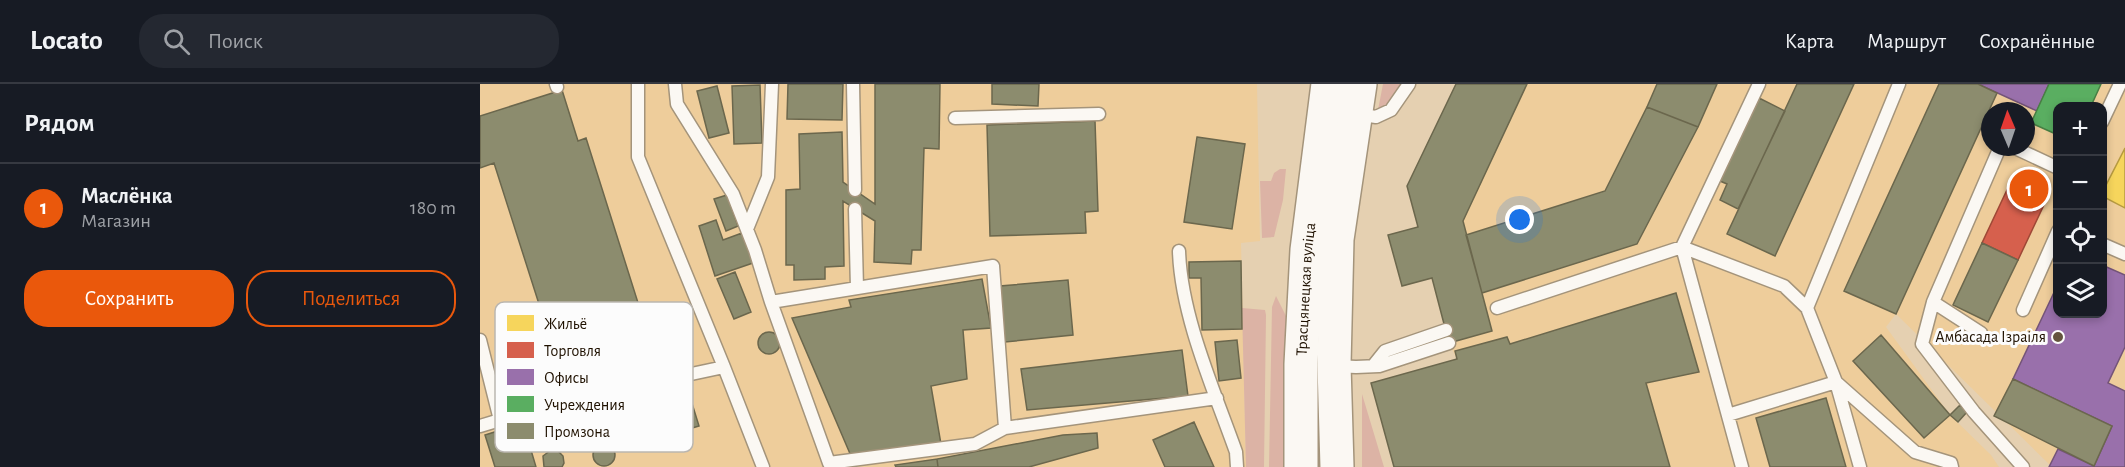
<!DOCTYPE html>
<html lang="ru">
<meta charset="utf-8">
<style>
:root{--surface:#171b24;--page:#242831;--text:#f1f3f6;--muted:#9ea1a6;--line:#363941;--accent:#ea580c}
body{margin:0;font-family:"Alegreya Sans",sans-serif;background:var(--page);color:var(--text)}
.controls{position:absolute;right:18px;top:18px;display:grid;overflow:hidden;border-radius:12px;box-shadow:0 3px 9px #0003}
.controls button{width:54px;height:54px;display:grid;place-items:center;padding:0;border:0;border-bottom:2px solid var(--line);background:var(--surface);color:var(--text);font:30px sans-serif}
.compass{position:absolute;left:1501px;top:18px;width:54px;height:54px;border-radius:50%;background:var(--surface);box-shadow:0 3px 9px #0003;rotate:358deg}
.you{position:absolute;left:1040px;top:136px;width:21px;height:21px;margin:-15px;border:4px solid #fff;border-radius:50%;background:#1a73e8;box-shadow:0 0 0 9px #1a73e833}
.badge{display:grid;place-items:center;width:39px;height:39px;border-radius:50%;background:var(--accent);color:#fff;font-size:20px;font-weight:700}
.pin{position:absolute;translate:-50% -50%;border:3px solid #fff;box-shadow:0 2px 6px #0006}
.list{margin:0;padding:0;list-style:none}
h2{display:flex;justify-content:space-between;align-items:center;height:78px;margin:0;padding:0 24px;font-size:26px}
h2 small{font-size:20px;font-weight:400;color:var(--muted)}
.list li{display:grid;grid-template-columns:39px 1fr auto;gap:18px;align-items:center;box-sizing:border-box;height:90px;padding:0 24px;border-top:2px solid var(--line)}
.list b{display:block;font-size:22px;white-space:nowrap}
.list p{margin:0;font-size:20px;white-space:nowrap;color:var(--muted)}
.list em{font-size:20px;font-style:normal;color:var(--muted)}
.actions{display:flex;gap:12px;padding:18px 24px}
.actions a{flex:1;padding:14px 0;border:2px solid var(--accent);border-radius:24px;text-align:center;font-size:21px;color:var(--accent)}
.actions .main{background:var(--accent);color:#fff}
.icon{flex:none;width:33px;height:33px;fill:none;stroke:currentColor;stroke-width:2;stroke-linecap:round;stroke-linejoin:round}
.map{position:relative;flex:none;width:1645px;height:383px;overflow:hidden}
header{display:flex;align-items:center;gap:36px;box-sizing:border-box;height:84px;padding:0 30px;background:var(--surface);border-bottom:2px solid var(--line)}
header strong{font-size:28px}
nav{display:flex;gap:33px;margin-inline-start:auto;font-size:21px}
.search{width:420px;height:54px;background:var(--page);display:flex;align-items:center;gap:15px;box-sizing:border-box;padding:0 21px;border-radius:24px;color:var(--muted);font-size:22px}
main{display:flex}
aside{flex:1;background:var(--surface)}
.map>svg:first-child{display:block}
.built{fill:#eecd9b;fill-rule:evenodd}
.green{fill:#dcb3a5}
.homes{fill:#f6d55c;stroke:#b69a40;stroke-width:1.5}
.shops{fill:#d6604d;stroke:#9f4836;stroke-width:1.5}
.offices{fill:#9970ab;stroke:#745478;stroke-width:1.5}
.public{fill:#5aae61;stroke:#487f44;stroke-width:1.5}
.industry{fill:#8c8c6e;stroke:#6b674d;stroke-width:1.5}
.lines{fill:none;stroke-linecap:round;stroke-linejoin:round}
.lane-casing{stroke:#a4947b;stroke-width:15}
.secondary-casing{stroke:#a4947b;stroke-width:36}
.lane{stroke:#fbf8f3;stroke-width:12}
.secondary{stroke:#fbf8f3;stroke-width:33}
.poi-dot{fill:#64543e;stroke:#fcfcfc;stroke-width:2}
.labels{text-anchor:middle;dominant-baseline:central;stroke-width:6;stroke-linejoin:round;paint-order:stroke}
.street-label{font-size:16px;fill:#1f1100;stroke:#fcfcfc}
.poi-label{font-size:16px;fill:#1f1100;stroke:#fcfcfc;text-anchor:end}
.key{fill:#fcfcfc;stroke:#bab6b0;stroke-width:1.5}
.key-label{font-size:16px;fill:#1f1100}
</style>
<header>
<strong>Locato</strong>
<div class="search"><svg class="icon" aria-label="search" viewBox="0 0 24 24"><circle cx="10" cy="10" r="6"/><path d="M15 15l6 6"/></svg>Поиск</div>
<nav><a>Карта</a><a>Маршрут</a><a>Сохранённые</a></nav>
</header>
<main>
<aside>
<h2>Рядом<small></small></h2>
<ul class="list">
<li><span class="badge">1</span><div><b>Маслёнка</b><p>Магазин</p></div><em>180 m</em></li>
</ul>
<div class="actions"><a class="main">Сохранить</a><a>Поделиться</a></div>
</aside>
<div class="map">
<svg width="1645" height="383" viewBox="0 0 1645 383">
<rect width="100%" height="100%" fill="#e5d0b1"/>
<path class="built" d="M0 0H777L780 157 761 159 766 383H0Z
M976 0H1645V383H1572L1416 230 1406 243 1470 331 1511 371 1519 383H914L891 299 977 275 969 259 952 194 922 202 908 151 938 143 927 102ZM1578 22H1622V230H1578ZM1510 27H1546V63H1510Z"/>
<path class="green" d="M903 0H923L912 21 898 26Z
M800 85H806L803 116 794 153 782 154 780 97H791L794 89Z
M796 212 807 234V383H789L792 223Z
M762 224 785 226 786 231 784 383H766Z
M882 310 904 383H882Z"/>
<path class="homes" d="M1645 64V124L1622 112V109Z"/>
<path class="shops" d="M1534 91 1570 108 1538 176 1502 159Z"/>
<path class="offices" d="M1498 0H1569L1557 27Z
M1622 181 1645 191V263L1628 299 1645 307V383H1569L1578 365 1614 382 1632 342 1533 295 1578 200V230H1622Z"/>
<path class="public" d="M1569 0H1621L1611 22H1578V51L1551 39Z"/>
<path class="industry" d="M308 0H363L362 36 307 35Z
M395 0H460L459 65 444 64 441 166H432L431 180 394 178 395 137 363 117 364 182 345 183V195L314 196V181H306V106L320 105 319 50 362 48 363 98 395 120Z
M512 0H559L558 22 512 20Z
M976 0H1047L983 137 1012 247 969 259 952 194 922 202 908 151 938 143 927 102Z
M1177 0H1237L1218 43 1167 23Z
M1317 0H1374L1295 172 1247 150Z
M1459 0H1498L1517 9 1416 230 1364 207Z
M280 1 282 59 254 60 252 2Z
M237 2 249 49 229 54 217 7Z
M82 6 98 57 106 54 165 241 156 244 161 259 96 279 91 262 74 267 14 79 0 84V32Z
M1279 14 1305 27 1258 125 1240 116 1247 100 1240 97Z
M1167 23 1218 43 1157 160 1002 209 986 151 1125 107Z
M615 37 618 127 605 128 606 149 510 152 507 41Z
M717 53 765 60 752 145 704 138Z
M247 111 258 142 246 147 234 115Z
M236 136 243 156 262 149 273 179 235 192 219 142Z
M1502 159 1538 176 1508 238 1473 221Z
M761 177 762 245 722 246 721 194H709V178Z
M255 188 271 228 254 235 237 195Z
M502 195 511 244 483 246 487 295 451 302 461 360 371 372 312 234 371 223 369 216Z
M588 196 593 251 525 258 520 202Z
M1196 209 1219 288 1166 299 1190 383H914L891 299 977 275 975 267 1027 253 1030 260Z
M278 259a11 11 0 1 1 22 0a11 11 0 1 1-22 0Z
M1401 251 1470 331 1444 354 1373 277Z
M757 256 761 294 739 297 735 258Z
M702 266 708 312 547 326 541 285Z
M1533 295 1632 342 1614 382 1514 332Z
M210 313 219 342 192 350 183 321Z
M1346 314 1366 383H1290L1276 334Z
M1480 321 1487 328 1478 338 1470 331Z
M714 338 734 383H685L673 356Z
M43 339 56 383H15L5 351Z
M617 349 618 364 549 383H458L457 375 583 351Z
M113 371a11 11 0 1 1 22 0a11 11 0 1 1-22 0Z
M71 366 78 367 83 372 84 379 82 383H64L63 372Z
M457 375 458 383H416L415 381Z"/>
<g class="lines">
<g class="lane-casing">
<path id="lane" d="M76 0 77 3
M158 0V73L244 283 283 383
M195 0 197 20 253 110 275 166 291 218 513 182 525 344 737 314
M373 0 375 106
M876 30 896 33 911 26 929 0
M475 34 619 30
M1622 38 1640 0
M1533 63 1578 84
M375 125 377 204
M267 145 288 93 292 0
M1622 160 1645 170
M699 167C701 232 734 306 756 368L757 383
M291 218 349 379 495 360 525 344
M1453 218 1442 260 1494 328 1543 383
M1017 224 1202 163 1304 202 1327 224
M1543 226 1578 147
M1501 249 1453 218 1520 63
M0 256 20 336 99 314 244 283
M855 282 876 283 899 282 969 259
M893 282 905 267 966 246
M1356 298 1435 368 1471 379 1472 383
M1356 298 1380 383
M1248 331 1356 298 1327 224 1419 0
M0 342 20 336
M1262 383 1202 163 1279 0"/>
</g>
<g class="secondary-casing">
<g id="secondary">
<path id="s1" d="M821 383V280L827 166 848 0"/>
<path d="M857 383 854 281 857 155 880 0"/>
</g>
</g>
<use href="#lane" class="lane"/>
<use href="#secondary" class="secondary"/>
</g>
<circle class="poi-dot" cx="1578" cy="253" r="6"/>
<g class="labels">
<g class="street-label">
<text stroke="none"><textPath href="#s1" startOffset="178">Трасцянецкая вуліца</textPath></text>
</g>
<g class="poi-label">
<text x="1566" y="253">Амбасада Ізраіля</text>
</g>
</g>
<rect x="15" y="218" width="198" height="150" rx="9" class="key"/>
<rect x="27" y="231" width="27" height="16" fill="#f6d55c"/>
<rect x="27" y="258" width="27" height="16" fill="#d6604d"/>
<rect x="27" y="285" width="27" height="16" fill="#9970ab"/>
<rect x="27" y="312" width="27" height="16" fill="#5aae61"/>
<rect x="27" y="339" width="27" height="16" fill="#8c8c6e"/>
<g class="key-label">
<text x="64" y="245">Жильё</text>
<text x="64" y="272">Торговля</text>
<text x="64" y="299">Офисы</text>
<text x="64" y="326">Учреждения</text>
<text x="64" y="353">Промзона</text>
</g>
</svg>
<div class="controls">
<button>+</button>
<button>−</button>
<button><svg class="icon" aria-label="locate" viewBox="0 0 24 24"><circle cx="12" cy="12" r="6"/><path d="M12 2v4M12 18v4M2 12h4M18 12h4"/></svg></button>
<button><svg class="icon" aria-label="layers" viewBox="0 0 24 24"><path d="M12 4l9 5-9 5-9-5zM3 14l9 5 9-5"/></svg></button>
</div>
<svg class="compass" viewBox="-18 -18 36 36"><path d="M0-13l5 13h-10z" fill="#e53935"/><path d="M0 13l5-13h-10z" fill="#9ea1a6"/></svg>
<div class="you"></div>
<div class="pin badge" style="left:1549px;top:105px">1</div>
</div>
</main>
